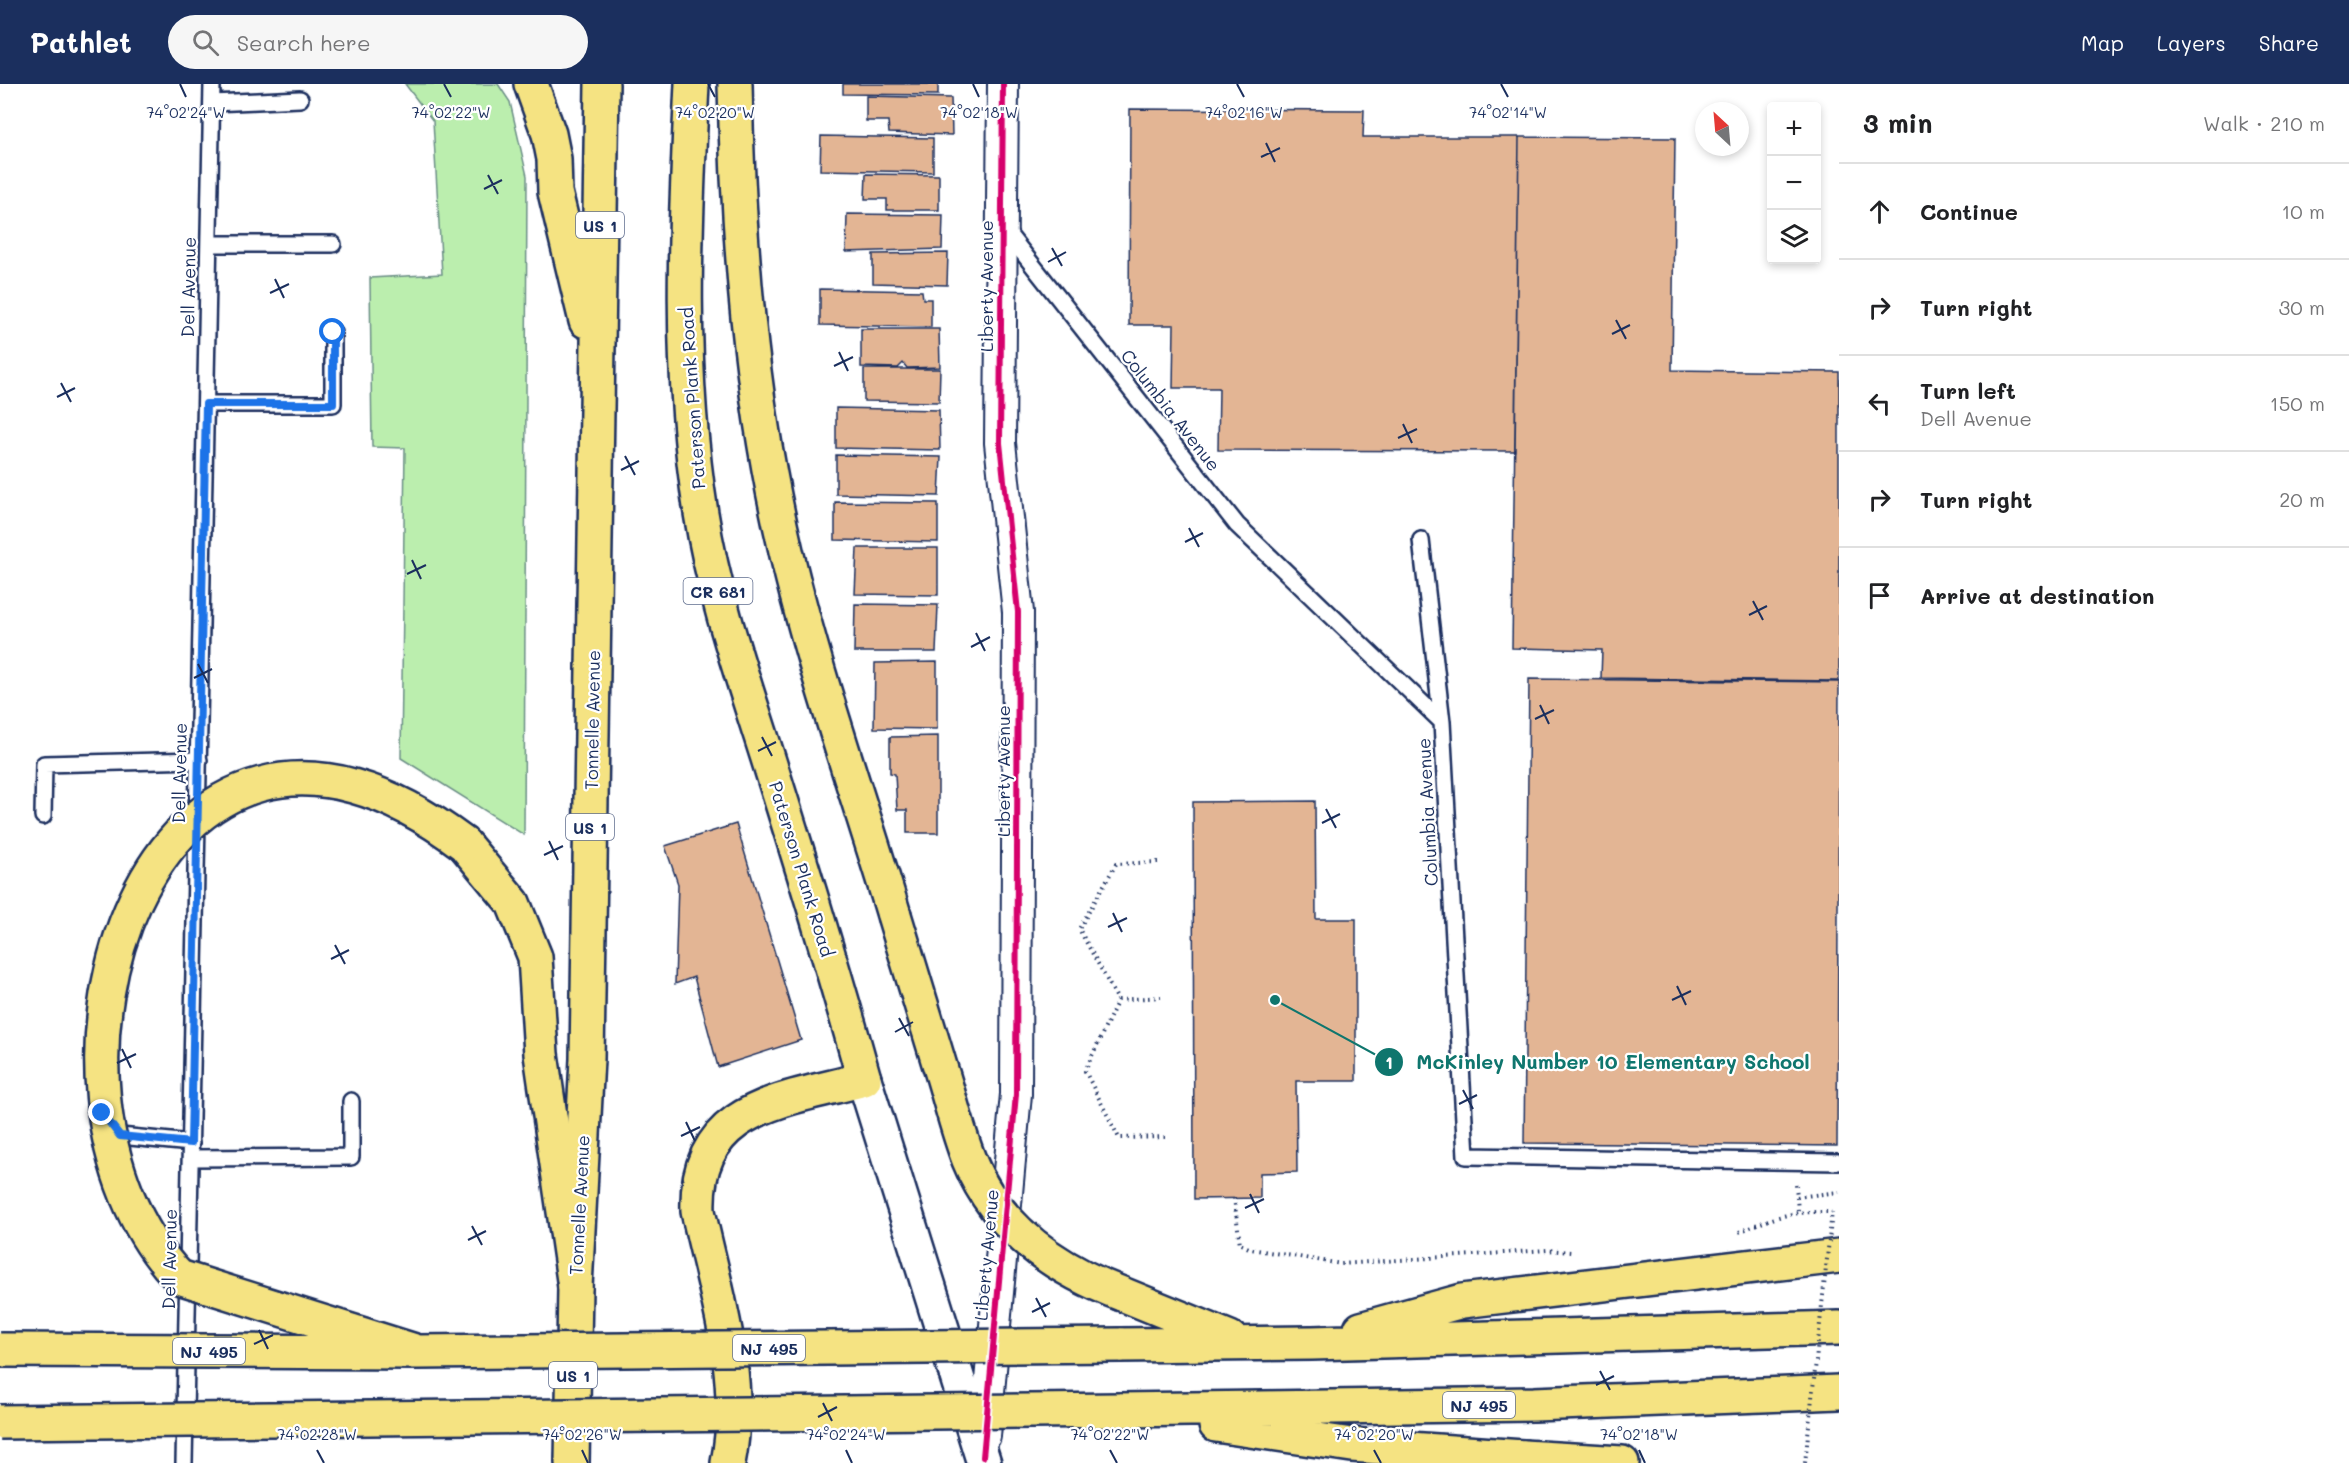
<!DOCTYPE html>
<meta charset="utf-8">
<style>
:root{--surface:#fff;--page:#f6f6f6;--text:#202124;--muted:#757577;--line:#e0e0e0;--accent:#1b2f5e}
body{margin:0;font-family:Mali,sans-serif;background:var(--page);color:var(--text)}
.controls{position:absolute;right:18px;top:18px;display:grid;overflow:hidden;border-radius:6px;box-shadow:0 3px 9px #0003}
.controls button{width:54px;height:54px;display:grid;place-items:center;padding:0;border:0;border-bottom:2px solid var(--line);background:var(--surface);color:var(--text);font:30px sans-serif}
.compass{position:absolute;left:1695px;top:18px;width:54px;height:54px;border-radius:50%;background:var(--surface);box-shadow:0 3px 9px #0003;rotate:334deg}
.stop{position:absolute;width:18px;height:18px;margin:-14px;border:4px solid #1a73e8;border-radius:50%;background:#fff}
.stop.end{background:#1a73e8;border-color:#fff;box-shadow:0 2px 6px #0008}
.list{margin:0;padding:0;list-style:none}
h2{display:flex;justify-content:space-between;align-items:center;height:78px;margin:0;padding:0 24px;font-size:26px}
h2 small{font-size:20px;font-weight:400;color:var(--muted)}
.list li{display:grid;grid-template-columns:39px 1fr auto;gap:18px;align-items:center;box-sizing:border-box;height:96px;padding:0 24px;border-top:2px solid var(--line)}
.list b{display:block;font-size:22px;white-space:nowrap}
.list p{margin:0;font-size:20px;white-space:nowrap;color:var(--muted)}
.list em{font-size:20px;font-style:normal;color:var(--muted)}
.icon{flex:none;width:33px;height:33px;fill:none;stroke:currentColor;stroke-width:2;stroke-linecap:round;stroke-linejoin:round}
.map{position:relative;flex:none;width:1839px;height:1379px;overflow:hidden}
header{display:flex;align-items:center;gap:36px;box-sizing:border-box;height:84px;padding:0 30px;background:var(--accent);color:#fff}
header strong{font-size:28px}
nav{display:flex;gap:33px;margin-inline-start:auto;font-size:21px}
.search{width:420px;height:54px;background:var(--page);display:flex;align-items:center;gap:15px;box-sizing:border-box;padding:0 21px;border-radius:33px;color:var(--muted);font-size:22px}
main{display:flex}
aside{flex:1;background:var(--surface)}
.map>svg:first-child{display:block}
.green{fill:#bbeeae;stroke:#6b8e86;stroke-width:1.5}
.building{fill:#e3b594;stroke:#1b2f5e;stroke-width:1.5}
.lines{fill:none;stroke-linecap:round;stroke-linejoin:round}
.lane-casing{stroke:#1b2f5e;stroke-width:20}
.street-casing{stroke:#1b2f5e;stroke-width:34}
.secondary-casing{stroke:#1b2f5e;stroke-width:38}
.primary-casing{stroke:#1b2f5e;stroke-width:38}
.highway-casing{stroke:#1b2f5e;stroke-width:38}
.path{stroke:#1b2f5e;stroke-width:4;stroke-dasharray:1.5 4.5;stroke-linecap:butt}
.lane{stroke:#fff;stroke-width:15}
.street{stroke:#fff;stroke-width:30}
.secondary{stroke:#fff;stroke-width:33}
.primary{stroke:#f5e382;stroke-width:33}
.highway{stroke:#f5e382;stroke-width:33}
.highway-bridge-casing{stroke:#1b2f5e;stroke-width:38;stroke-linecap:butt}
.path-bridge{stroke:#1b2f5e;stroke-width:4;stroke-dasharray:1.5 4.5;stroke-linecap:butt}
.highway-bridge{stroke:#f5e382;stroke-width:33}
.cycleway-casing{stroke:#fff;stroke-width:10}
.cycleway{stroke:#d6006c;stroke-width:6}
.route{stroke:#1a73e8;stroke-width:8}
.ticks{fill:none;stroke:#1b2f5e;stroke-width:2}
.labels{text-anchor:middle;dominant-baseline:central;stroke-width:4.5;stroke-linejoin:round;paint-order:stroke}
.shield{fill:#fff;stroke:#5f6d8e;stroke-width:1.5}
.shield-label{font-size:16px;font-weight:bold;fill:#1b2f5e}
.street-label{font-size:18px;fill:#1b2f5e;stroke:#fff}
.ticks-label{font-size:15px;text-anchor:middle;fill:#1b2f5e;stroke:#fff;stroke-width:4.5;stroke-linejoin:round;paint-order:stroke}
.leader{fill:none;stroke:#0f766e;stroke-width:2}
.callout-dot{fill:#0f766e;stroke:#fff;stroke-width:2}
.mark-label{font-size:18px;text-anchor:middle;font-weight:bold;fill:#fff}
.callout-label{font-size:20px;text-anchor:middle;font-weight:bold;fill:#0f766e;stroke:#fff;stroke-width:4.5;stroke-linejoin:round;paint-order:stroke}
</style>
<header>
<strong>Pathlet</strong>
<div class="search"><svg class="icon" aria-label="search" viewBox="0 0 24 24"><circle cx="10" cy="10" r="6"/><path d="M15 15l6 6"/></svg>Search here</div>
<nav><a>Map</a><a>Layers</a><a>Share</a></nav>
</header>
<main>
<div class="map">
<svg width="1839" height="1379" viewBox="0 0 1839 1379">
<rect width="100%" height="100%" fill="#fff"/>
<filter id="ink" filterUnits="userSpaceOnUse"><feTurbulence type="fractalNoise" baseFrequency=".0167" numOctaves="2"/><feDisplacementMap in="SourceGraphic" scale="12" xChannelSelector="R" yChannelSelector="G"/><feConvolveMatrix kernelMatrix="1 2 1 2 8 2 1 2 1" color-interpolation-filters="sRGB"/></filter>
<g filter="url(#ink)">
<path class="green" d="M405 0H498L510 18 527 92 524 751 401 674 405 364 372 363 370 194 442 190 433 37Z"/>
<path class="building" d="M843 0H938V11L843 10Z
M866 12 951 14 952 51 889 49 888 37H866Z
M1130 25 1364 26 1363 53H1519L1515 367 1218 366 1219 304H1173L1174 241H1129Z
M821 52 933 54V88L820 86Z
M1519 53 1675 54 1672 286 1839 288V597L1601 594 1602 566 1512 564Z
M866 90 939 91V126H887V115H865Z
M847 130 943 131 942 165 846 168Z
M948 169 947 201 873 199V170Z
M820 205 922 207 923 215H931V243L820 241Z
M861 245H939L940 283 907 284 903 279 898 284 861 283Z
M864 285H940L939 318 864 317Z
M836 324 939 326 940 366 836 364Z
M836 371 941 373 939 412 836 410Z
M835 418 938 419V458L835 456Z
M857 464H938V511L855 510Z
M855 520 938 521 936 568H854Z
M937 578V645L874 644 875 579Z
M1529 595 1839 598 1837 1062 1524 1059Z
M938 652V749H907V726H897L895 690 890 689V653Z
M1315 717 1316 835H1356V997H1296L1297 1088 1260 1089V1114L1194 1115 1193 718Z
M736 740 801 956 718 983 694 893 675 900 678 800 665 762Z"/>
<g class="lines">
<g class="lane-casing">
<path id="lane" d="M212 19 300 15
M1005 146 1237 441 1442 638 1466 1072 1839 1078
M209 160H333
M206 320H333V248
M1421 456 1442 638
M43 732 44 680 199 676
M113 1043 120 1052 191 1059
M191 1074 351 1073V1017
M184 1379 212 0"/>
</g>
<g class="street-casing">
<path id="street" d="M985 1352 1016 1010 1018 528 1000 359 1003 0"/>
</g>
<g class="secondary-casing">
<path id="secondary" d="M864 995 984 1379"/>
</g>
<g class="primary-casing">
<path id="primary" d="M531 0 549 50 554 75 555 108 586 237
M692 0C685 144 678 286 701 429 714 512 742 592 767 671 801 779 834 886 864 995 784 1017 694 1021 698 1127 716 1210 745 1294 728 1379
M572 1379 575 1203 587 975 602 0
M1513 1379 1523 1373 1622 1379"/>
</g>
<g class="highway-casing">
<path id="highway" d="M735 0C738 157 750 314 786 467 815 590 858 711 894 831
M464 760 513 819 535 873 541 970 575 1203
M1122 1210 1230 1254
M1361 1245 1462 1217 1839 1172
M1120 1261 1312 1259 1839 1244
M1120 1326 1534 1320 1839 1308
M1216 1341 1352 1361 1523 1373"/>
</g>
<path class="path" d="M1158 778 1116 780 1079 845 1118 916 1161 913
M1118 916 1085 987 1119 1054 1165 1053
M1796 1101 1798 1127
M1797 1113 1839 1108
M1234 1114 1240 1160 1251 1165 1341 1180 1547 1166 1571 1168
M1739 1148C1776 1132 1792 1127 1832 1128"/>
<use href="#lane" class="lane"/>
<use href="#street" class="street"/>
<use href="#secondary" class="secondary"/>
<use href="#primary" class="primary"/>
<use href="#highway" class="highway"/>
<g class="highway-bridge-casing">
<path id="highway-bridge" d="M894 831C910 884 926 936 942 989 951 1018 958 1048 969 1076 997 1145 1055 1185 1122 1210
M0 1266 418 1268 1120 1261
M418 1268 179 1193C0 1007 147 520 464 760
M0 1338 1120 1326"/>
</g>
<path class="path-bridge" d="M1805 1379 1832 1128"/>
<use href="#highway-bridge" class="highway-bridge"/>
<g class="cycleway-casing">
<path id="cycleway" d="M983 1373 1016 1010 1018 528 1000 359 1003 0"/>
</g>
<use href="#cycleway" class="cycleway"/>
</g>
</g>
<g class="lines" filter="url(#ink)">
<path class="route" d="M102 1029 120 1052 191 1059 206 320H333V248"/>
</g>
<path class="ticks" d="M180 0 186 13M444 0 451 13M708 0 715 13M973 0 979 13M1237 0 1244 13M1501 0 1508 13M1266 59 1275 78M1261 73 1280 64M488 91 498 110M484 105 502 96M1052 164 1062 182M1048 178 1066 168M275 195 284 214M270 209 289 200M1616 236 1626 255M1612 250 1630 241M839 268 848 287M834 282 853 273M61 299 71 318M57 313 75 304M1403 340 1412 359M1398 354 1417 345M625 372 635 391M621 386 639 377M1189 444 1199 463M1185 458 1203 449M412 476 421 495M407 490 426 481M1753 517 1763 536M1749 531 1767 522M976 549 985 567M971 563 990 553M198 580 208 599M194 594 212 585M1540 621 1549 640M1535 635 1554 626M762 653 772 672M758 667 776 658M1326 725 1336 744M1322 739 1340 730M549 757 558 776M544 771 563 762M1113 829 1122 848M1108 843 1127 834M335 861 345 880M331 875 349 866M1677 902 1686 921M1672 916 1691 907M899 934 909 952M895 948 913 938M122 965 131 984M117 979 136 970M1463 1006 1473 1025M1459 1020 1477 1011M686 1038 695 1057M681 1052 700 1043M1250 1110 1259 1129M1245 1124 1264 1115M472 1142 482 1161M468 1156 486 1147M1036 1214 1046 1233M1032 1228 1050 1219M259 1246 268 1265M254 1260 273 1251M1600 1287 1610 1306M1596 1301 1614 1292M823 1319 832 1337M818 1333 837 1323M317 1366 324 1379M582 1366 588 1379M846 1366 852 1379M1110 1366 1117 1379M1374 1366 1381 1379M1639 1366 1645 1379"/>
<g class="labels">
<g class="shield">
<rect x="576" y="128" width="48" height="26" rx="4.5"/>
<rect x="683.5" y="494" width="69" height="26" rx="4.5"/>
<rect x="566" y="730" width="48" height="26" rx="4.5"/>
<rect x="733" y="1251" width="72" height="26" rx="4.5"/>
<rect x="173" y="1254" width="72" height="26" rx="4.5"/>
<rect x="549" y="1278" width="48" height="26" rx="4.5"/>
<rect x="1443" y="1308" width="72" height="26" rx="4.5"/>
</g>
<g class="shield-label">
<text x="600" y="141">US 1</text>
<text x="718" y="507">CR 681</text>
<text x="590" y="743">US 1</text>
<text x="769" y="1264">NJ 495</text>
<text x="209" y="1267">NJ 495</text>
<text x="573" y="1291">US 1</text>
<text x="1479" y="1321">NJ 495</text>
</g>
<g class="street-label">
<text transform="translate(986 202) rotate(-90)">Liberty Avenue</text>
<text transform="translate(188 203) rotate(-89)">Dell Avenue</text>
<text transform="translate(692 314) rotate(-94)">Paterson Plank Road</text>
<text transform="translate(1171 326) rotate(52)">Columbia Avenue</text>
<text transform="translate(592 636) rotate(-89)">Tonnelle Avenue</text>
<text transform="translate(1003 687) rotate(-90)">Liberty Avenue</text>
<text transform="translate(179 689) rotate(-89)">Dell Avenue</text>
<text transform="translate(1427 728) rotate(-93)">Columbia Avenue</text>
<text transform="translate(802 785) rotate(73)">Paterson Plank Road</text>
<text transform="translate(579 1121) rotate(-87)">Tonnelle Avenue</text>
<text transform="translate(986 1171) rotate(-85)">Liberty Avenue</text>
<text transform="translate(169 1175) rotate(-89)">Dell Avenue</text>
</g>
</g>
<g class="ticks-label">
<text x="186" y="34">74°02'24"W</text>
<text x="451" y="34">74°02'22"W</text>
<text x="715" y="34">74°02'20"W</text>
<text x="979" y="34">74°02'18"W</text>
<text x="1244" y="34">74°02'16"W</text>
<text x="1508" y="34">74°02'14"W</text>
<text x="317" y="1356">74°02'28"W</text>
<text x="582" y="1356">74°02'26"W</text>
<text x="846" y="1356">74°02'24"W</text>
<text x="1110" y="1356">74°02'22"W</text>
<text x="1374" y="1356">74°02'20"W</text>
<text x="1639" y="1356">74°02'18"W</text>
</g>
<path class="leader" d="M1275 916L1389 978"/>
<g class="callout-dot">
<circle cx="1275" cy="916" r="6"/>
<circle cx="1389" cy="978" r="15"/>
</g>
<g class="mark-label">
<text x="1389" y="985">1</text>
</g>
<g class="callout-label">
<text x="1613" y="985">McKinley Number 10 Elementary School</text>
</g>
</svg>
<div class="controls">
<button>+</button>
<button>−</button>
<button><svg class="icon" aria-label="layers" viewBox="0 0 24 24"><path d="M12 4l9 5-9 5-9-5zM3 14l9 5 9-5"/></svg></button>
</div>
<svg class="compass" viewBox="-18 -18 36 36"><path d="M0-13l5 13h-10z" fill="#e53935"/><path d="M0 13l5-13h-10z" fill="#757577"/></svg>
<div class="stop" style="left:333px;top:248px"></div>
<div class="stop end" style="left:102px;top:1029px"></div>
</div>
<aside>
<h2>3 min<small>Walk · 210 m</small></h2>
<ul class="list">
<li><svg class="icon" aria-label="ahead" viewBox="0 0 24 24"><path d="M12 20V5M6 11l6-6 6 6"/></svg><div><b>Continue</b></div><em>10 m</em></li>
<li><svg class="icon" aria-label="right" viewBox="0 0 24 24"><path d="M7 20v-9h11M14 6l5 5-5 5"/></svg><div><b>Turn right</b></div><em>30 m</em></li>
<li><svg class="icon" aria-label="left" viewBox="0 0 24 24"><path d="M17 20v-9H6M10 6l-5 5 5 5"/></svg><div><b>Turn left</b><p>Dell Avenue</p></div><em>150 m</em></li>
<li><svg class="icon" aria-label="right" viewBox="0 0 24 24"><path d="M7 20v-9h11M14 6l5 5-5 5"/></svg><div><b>Turn right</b></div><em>20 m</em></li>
<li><svg class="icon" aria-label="arrive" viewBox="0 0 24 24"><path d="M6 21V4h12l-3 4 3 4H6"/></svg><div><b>Arrive at destination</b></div></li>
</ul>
</aside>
</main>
